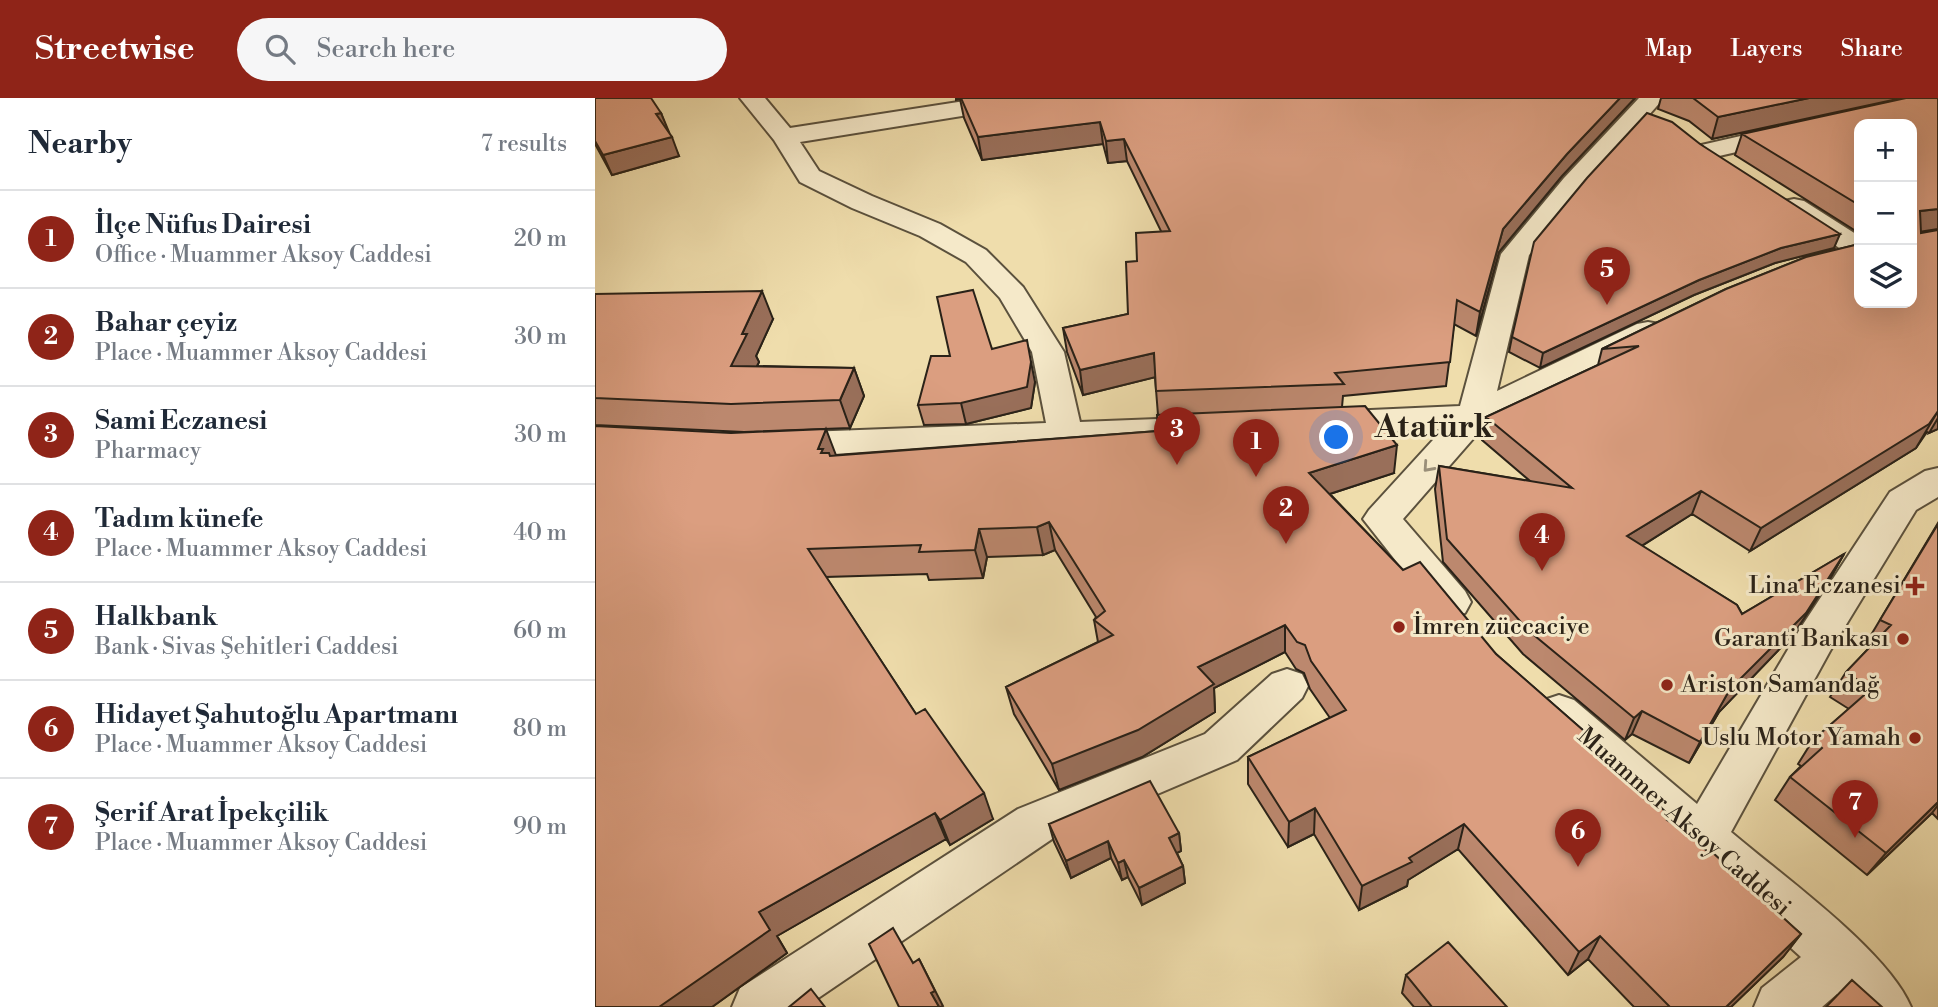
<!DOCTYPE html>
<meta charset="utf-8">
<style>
:root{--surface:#fff;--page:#f6f6f7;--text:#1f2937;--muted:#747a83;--line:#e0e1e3;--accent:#8f2418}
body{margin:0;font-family:"Libre Bodoni",serif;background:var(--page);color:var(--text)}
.controls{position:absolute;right:21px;top:21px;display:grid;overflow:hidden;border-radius:14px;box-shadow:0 7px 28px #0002}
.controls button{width:63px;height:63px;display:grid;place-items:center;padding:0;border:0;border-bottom:2px solid var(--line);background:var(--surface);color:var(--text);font:35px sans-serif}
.you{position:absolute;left:742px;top:340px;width:24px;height:24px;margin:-18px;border:5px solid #fff;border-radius:50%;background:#1a73e8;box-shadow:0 0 0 10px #1a73e833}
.badge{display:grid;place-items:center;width:46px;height:46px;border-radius:50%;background:var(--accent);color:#fff;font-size:23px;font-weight:700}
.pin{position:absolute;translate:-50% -58px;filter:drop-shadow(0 2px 4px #0008)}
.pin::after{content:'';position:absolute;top:37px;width:24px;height:21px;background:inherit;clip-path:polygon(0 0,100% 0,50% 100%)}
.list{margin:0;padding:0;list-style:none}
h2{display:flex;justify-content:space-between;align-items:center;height:91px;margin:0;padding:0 28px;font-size:30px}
h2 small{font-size:23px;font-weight:400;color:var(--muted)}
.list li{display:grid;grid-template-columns:46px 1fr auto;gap:21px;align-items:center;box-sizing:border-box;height:98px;padding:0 28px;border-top:2px solid var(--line)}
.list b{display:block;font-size:26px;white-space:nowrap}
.list p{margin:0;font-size:23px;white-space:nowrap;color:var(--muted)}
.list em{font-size:23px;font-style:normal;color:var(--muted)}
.icon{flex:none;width:38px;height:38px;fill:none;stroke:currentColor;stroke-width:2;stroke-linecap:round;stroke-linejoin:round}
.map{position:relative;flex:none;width:1343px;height:909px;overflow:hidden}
header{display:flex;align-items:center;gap:42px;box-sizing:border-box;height:98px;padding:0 35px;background:var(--accent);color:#fff}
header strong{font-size:33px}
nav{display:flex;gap:38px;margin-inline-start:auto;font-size:24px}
.search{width:490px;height:63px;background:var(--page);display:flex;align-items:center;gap:18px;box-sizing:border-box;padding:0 24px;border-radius:38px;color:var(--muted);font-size:26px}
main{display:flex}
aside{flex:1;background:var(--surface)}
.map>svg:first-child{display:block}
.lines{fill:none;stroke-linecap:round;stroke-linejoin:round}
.minor-casing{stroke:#5b513d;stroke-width:4}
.minor{fill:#f5e9c9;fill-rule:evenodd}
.wall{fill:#bc886e;stroke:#2a2218;stroke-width:2}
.shaded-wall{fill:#996f5a;stroke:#2a2218;stroke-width:2}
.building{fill:#db9e80;stroke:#2a2218;stroke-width:2}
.oneway{stroke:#9a8f79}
.poi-dot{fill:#8f2418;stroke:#f5e9c9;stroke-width:2.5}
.labels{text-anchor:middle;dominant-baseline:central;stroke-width:6;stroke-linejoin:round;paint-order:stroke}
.poi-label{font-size:24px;fill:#2a2218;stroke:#f5e9c9;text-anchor:end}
.street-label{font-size:24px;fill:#2a2218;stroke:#f5e9c9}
.district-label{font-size:32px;font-weight:bold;fill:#2a2218;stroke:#f5e9c9}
</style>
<header>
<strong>Streetwise</strong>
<div class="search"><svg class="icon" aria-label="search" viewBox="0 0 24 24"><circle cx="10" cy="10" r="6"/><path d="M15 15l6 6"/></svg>Search here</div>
<nav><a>Map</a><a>Layers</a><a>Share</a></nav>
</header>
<main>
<aside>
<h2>Nearby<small>7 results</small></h2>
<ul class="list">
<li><span class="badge">1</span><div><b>İlçe Nüfus Dairesi</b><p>Office · Muammer Aksoy Caddesi</p></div><em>20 m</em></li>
<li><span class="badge">2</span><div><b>Bahar çeyiz</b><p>Place · Muammer Aksoy Caddesi</p></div><em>30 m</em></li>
<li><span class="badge">3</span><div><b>Sami Eczanesi</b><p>Pharmacy</p></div><em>30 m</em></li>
<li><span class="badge">4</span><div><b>Tadım künefe</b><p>Place · Muammer Aksoy Caddesi</p></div><em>40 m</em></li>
<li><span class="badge">5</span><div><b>Halkbank</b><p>Bank · Sivas Şehitleri Caddesi</p></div><em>60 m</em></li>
<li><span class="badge">6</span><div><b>Hidayet Şahutoğlu Apartmanı</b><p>Place · Muammer Aksoy Caddesi</p></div><em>80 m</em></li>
<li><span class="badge">7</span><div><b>Şerif Arat İpekçilik</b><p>Place · Muammer Aksoy Caddesi</p></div><em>90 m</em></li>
</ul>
</aside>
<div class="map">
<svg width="1343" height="909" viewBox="0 0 1343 909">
<rect width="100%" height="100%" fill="#efddac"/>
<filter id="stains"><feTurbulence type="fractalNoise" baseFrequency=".00286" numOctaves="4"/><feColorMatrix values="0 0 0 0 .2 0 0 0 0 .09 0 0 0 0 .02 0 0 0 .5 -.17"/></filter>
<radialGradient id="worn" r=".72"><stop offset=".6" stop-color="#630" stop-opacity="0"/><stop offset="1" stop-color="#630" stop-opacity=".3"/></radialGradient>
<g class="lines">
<g class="minor-casing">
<path id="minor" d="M145 0H170L195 30 389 0H447L443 5 435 7 205 44 224 73 277 98 345 126 391 152 428 189 469 254 485 324 614 319 626 322 631 330 626 338 614 341 185 359 173 355 167 347 173 339 185 335 451 325 437 254 405 200 371 164 325 138 257 110 205 84 179 42Z
M1044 0H1069L987 92 934 157 902 293 1042 226 1053 224 1064 226 1069 233 1064 240 891 326 808 421 870 493 876 504 870 515 856 519 842 515 768 421 774 412 848 331 731 336 719 333 714 325 719 317 731 314 865 308 906 156 969 80Z
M1194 27 1203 30 1207 35 1203 40 1111 61 1102 58 1098 53 1102 48Z
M1199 101 1209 103 1264 138V159L1254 156 1189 115 1185 109 1189 103Z
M1343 370V399L1321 412 1235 553 1136 734C1185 776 1292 852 1316 909H1254L1242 896 1227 909H1159L1167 890 1206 859 949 628 942 615 949 602 964 597 979 602 1102 706 1205 531 1295 394 1330 373Z
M692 571 707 576 713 588 707 600 642 662 457 741 210 909H137L145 890 423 711 610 636 677 576Z"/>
</g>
<use href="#minor" class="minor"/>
</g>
<path class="wall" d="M0 0 66 15 73 34 84 58 17 77 0 46Z
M361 0H1040L967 78 904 154 881 238 859 226 851 288 748 298 747 309 799 375 735 396 808 472 901 556 1005 647 1004 650 1072 722 1115 756 1206 836 1188 859 1136 909H1039L993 861 973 877 863 751 813 782 812 788 764 812 719 736 693 749 653 686V659L735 620 715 591 709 575 701 571 690 554 619 590 620 614 547 659 464 692 419 616 411 589 503 544 499 522 501 519 460 452 448 457 392 459 388 480 334 482 332 476 231 479 321 616 398 721 355 747 351 741 182 838 192 855 117 909H0L241 357 563 333V317L560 279 488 297 472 254 468 230 533 216 542 163 566 133 532 63 513 65 508 46 387 62 369 20 365 1 361 2Z
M1066 0H1307L1117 41 1094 23 1063 11Z
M1311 0H1343V131L1326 134V135L1343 132V331L1334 335 1332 334 1321 350 1155 453 1097 416 1047 448 1142 507 1147 516 1249 456 1236 479 1198 537 1124 614 1094 665 1037 636 1030 642 928 556 848 464 840 391 844 368 935 383 887 342 891 319 1003 267 1007 251 1131 191 1211 159 1264 146V205H1317V26H1264V135L1140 57 1147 36Z
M1105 46 1239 150 1180 165 1099 197 945 270 914 254 917 239Z
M0 196 178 221 161 258 164 264 162 268 259 270 269 298 255 330 149 334 0 327Z
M397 251 440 284 436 310 371 326 329 327 323 307 355 258Z
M1343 425V721L1337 715 1272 777 1180 702 1195 679 1206 668 1203 666 1218 642 1254 611 1235 599 1251 574 1275 549 1270 547Z
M454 726 584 735 586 753 582 755 588 768 590 785 547 807 533 779 527 782 516 760 476 780 459 744Z
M811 877 912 909H819L807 895Z"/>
<path class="shaded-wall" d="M1025 0H1040L967 78 904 154 881 238 885 214 908 131 972 56Z
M1214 0H1307L1117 41 1123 19Z
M66 15 74 34 69 35 61 16Z
M505 24 508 46 387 62 383 39Z
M77 39 84 58 17 77 8 57Z
M529 41 532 63 513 65 511 43Z
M1343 111V131L1317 135 1325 113Z
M1245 136 1239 150 1180 165 1099 197 945 270 948 255 1104 182 1186 150Z
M167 193 178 221 161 258 164 264 148 296 136 268 147 236Z
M559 255 561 279 488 297 485 272Z
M436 264 440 284 436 310 371 326 366 305Z
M259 270 269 298 255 330 245 302Z
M1343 313 1321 350 1155 453 1166 430Z
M1343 320V331L1334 335Z
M231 331 242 360 236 373 223 351Z
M802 347 799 375 713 403 714 375Z
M1106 393 1097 416 1024 462 1032 438Z
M454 424 460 452 448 457 442 429Z
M384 431 392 459 388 480 380 452Z
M1249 456 1236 479 1198 537 1124 614 1094 665 1105 644 1135 591Z
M690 527V554L619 590 620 614 547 659 464 692 457 666 603 569Z
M1047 613 1037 636 1030 642 1039 620Z
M389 695 398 721 355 747 345 722Z
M1343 704V707L1337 715 1272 777 1291 755Z
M720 710 719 736 693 749 694 724Z
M340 715 351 741 182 838 192 855 117 909H64L164 814Z
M869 726 863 751 813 782 812 788 764 812 767 788Z
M584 735 586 753 576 758 574 740Z
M513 743 516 760 476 780 471 763Z
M529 762 533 779 527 782 523 765Z
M588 768 590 785 547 807 544 790Z
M1206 836 1188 859 1136 909H1131Z
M1005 838 993 861 973 877 984 854Z
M324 861 348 908 346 909H344L336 895Z"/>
<path class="building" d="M0 0H56L66 15 61 16 77 39 8 57 0 43Z
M366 0H1025L972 56 908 131 885 214 862 202 855 264 740 275 749 286 561 293 559 255 485 272 468 230 533 216 531 164 542 163 541 135 575 133 529 41 511 43 505 24 383 39Z
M1098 0H1214L1123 19Z
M1311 0H1343V111L1325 113 1326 135 1343 132V313L1334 326 1166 430 1106 393 1032 438 1142 507 1147 516 1249 456 1211 515 1135 591 1105 644 1047 613 1039 620 934 533 852 441 844 368 977 390 891 319 1044 248 1007 251 1131 191 1211 159 1264 146V205H1317V26H1264V107L1147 36Z
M1052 15 1077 24 1105 46 1245 136 1186 150 1104 182 948 255 917 239 939 144 992 80Z
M378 192 397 251 432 242 436 264 432 289 366 305 323 307 336 258H355L342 199Z
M167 193 147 236H152L136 268 259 270 245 302 136 306 0 300V196Z
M770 308 802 347 714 375 808 472 825 464 901 556 1005 647 1003 649 1075 718 1072 722 1094 736 1115 756 1117 754 1206 836 1131 909H1075L1005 838 984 854 869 726 814 760 817 764 767 788 720 710 694 724 653 659 751 612 716 563 710 547 702 544 690 527 603 569 619 586 543 632 457 666 411 589 518 537 499 522 510 513 454 424 442 429 384 431 380 452 324 454 326 447 213 451 321 616 330 611 389 695 345 722 340 715 164 814 175 832 64 909H0V328L136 335 231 331 223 351H228L226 355H234L235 358 563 333 562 317Z
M1343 426V704L1291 755 1195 679 1227 650 1218 642 1276 591 1251 574 1296 527 1285 522Z
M555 683 584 735 574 740 588 768 544 790 529 762 523 765 513 743 471 763 454 726Z
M298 830 318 865 324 861 340 893 336 895 344 909H304L274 846Z
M853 844 912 909H837L811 877Z
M1257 882 1287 909H1231Z
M216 891 230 909H194Z"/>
<defs><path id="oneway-chevron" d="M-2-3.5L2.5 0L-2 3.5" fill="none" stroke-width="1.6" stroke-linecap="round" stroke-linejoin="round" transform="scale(1.75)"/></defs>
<use class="oneway" href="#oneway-chevron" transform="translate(833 369) rotate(132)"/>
<g class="poi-dot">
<path d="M1316.5 477.5h7v7h7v7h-7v7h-7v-7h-7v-7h7z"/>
<circle cx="804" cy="529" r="7"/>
<circle cx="1308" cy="541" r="7"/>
<circle cx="1072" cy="587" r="7"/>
<circle cx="1320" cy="640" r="7"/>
</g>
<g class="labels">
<g class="poi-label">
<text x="1306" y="488">Lina Eczanesi</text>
<text x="818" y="529" text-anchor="start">İmren züccaciye</text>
<text x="1294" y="541">Garanti Bankası</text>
<text x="1086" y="587" text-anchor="start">Ariston Samandağ</text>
<text x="1306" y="640">Uslu Motor Yamah</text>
</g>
<g class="street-label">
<text transform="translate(1089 724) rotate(41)">Muammer Aksoy Caddesi</text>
</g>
<g class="district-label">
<text x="839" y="329">Atatürk</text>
</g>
</g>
<rect width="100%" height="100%" filter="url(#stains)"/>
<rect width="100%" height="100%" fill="url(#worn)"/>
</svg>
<div class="controls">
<button>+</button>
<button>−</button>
<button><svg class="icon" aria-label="layers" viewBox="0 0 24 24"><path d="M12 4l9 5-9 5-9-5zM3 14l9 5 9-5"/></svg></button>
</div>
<div class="you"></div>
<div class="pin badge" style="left:661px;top:379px">1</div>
<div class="pin badge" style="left:691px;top:446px">2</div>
<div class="pin badge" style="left:582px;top:367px">3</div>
<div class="pin badge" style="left:947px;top:473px">4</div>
<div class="pin badge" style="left:1012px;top:207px">5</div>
<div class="pin badge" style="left:983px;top:769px">6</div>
<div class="pin badge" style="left:1260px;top:740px">7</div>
</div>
</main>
